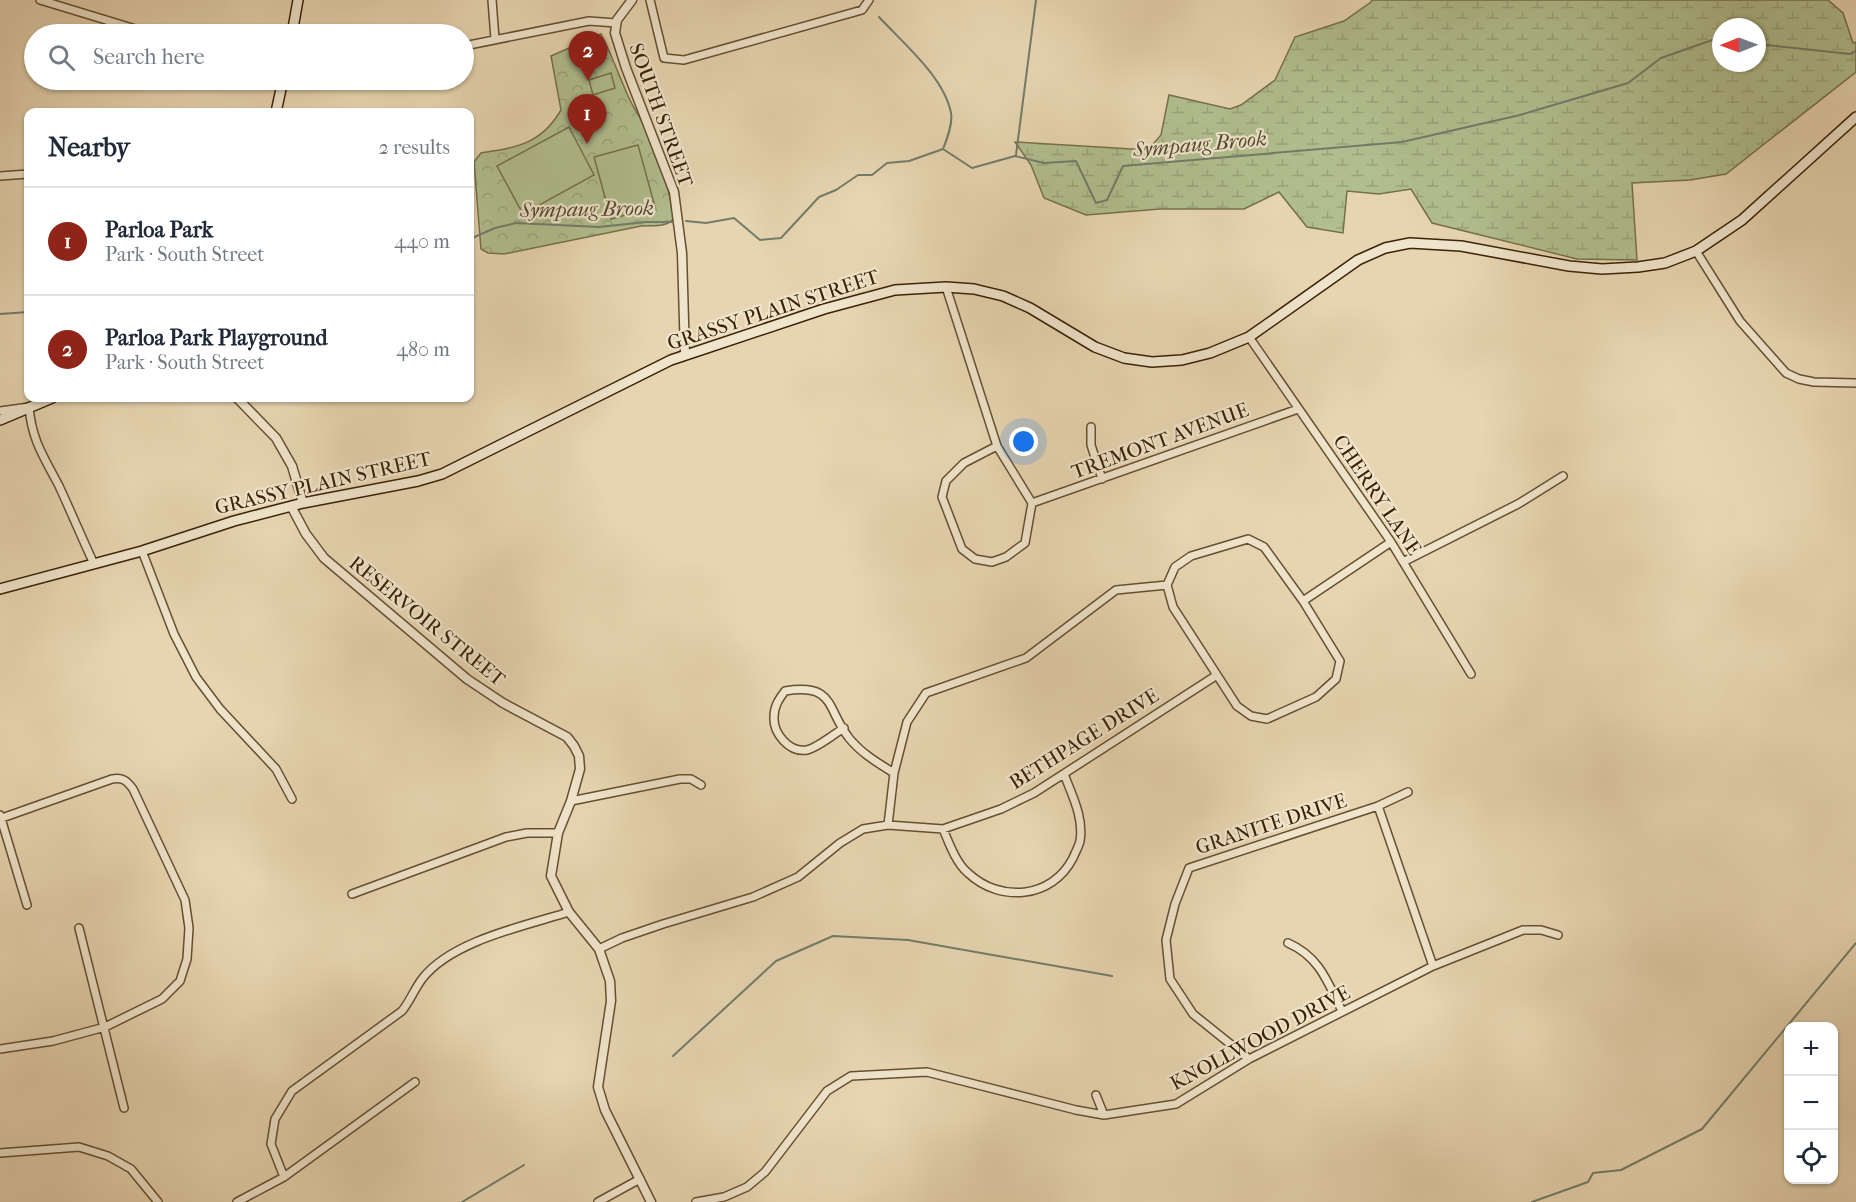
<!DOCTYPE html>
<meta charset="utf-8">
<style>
:root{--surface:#fff;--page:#f2f2f3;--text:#1f2937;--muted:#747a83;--line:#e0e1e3;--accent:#8f2418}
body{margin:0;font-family:"IM FELL French Canon",serif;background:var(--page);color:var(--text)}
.controls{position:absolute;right:18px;bottom:18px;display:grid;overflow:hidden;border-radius:12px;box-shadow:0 2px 4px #0004}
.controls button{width:54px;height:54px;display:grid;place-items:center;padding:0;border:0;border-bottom:2px solid var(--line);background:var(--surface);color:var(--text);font:30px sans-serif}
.compass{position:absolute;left:1712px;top:18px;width:54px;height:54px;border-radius:50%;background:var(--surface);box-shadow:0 2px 4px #0004;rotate:269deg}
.you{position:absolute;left:1024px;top:442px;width:21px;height:21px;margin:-15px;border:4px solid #fff;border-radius:50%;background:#1a73e8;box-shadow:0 0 0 9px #1a73e833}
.badge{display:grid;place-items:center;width:39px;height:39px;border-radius:50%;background:var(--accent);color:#fff;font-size:20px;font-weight:700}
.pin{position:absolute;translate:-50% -50px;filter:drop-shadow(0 2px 3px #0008)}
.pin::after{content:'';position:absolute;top:32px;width:21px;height:18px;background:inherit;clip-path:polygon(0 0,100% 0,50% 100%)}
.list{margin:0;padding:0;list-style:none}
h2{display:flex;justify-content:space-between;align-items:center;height:78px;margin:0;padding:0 24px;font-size:26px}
h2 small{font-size:20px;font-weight:400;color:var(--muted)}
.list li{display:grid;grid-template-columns:39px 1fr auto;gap:18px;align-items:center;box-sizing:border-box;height:108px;padding:0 24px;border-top:2px solid var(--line)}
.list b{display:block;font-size:22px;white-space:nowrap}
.list p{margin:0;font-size:20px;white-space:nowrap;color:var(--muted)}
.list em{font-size:20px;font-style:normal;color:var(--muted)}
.icon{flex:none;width:33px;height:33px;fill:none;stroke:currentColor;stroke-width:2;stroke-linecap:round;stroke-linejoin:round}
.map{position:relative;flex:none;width:1856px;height:1202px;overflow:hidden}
.search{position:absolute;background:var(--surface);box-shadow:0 2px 4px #0004;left:24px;top:24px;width:450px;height:66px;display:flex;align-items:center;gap:15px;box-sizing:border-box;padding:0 21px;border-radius:33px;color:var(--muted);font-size:22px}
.panel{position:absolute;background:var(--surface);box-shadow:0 2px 4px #0004;left:24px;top:108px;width:450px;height:294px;border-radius:12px}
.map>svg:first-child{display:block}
.wetland{fill:url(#wetland-marsh);stroke:#76704a;stroke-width:1.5;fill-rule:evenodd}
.park{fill:url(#park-crowns);stroke:#76704a;stroke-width:1.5}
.garden{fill:#b1be8f;stroke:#76704a;stroke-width:1.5}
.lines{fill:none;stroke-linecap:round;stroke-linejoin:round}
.stream{stroke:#727c6b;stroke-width:2}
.minor-casing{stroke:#664f2f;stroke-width:10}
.tertiary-casing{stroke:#664f2f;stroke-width:11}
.secondary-casing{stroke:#3b2204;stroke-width:12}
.minor{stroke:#efe4cc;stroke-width:7}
.tertiary{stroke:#efe4cc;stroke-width:8}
.secondary{stroke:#efe4cc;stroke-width:9}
.labels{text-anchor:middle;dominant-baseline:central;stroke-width:4.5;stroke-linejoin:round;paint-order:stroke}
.street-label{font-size:20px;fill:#3b2204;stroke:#efe4cc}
.water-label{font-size:21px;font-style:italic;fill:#52482f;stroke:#efe4cc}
</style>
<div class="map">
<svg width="1856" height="1202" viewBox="0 0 1856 1202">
<defs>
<pattern id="wetland-marsh" width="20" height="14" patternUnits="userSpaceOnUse" patternTransform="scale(1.5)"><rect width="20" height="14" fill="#b1be8f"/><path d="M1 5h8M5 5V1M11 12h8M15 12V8" fill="none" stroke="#99a37a"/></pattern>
<pattern id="park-crowns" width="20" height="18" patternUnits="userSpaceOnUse" patternTransform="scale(1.5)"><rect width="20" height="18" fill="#b1be8f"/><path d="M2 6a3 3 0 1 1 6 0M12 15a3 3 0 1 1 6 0" fill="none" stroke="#99a37a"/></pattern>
</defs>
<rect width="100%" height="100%" fill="#e7d5b1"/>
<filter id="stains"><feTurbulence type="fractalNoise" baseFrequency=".00333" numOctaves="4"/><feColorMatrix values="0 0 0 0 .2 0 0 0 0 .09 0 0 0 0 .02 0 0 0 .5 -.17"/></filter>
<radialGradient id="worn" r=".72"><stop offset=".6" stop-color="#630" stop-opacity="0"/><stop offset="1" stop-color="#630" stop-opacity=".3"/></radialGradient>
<path class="wetland" d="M1372 0H1828L1843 13 1853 43 1856 42V72L1726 174 1690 180 1632 183 1637 260 1577 259 1432 223 1411 189 1379 194 1347 191 1343 233 1307 227 1279 192 1244 209H1160L1086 215 1044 198 1031 165 1015 142 1148 150 1161 135 1169 95 1230 109 1241 105 1275 80 1295 37 1344 21 1371 2ZM1721 27H1757V63H1721Z"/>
<path class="park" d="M601 34C612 55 619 76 629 98 634 109 641 119 647 130 660 158 669 187 674 218 667 228 652 225 641 226L504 254 488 253 481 249 474 162 481 153C518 147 541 144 561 110L551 56Z"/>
<path class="garden" d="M611 73 615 88 593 95 589 80Z
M569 127 594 175 523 214 497 166Z
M638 145 655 207 611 219 594 157Z"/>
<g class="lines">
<path class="stream" d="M879 17C903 43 944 77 951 113 953 124 947 139 943 149
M1757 44 1850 54 1856 51
M1016 155 1036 0
M686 221 706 223 734 218 760 240 781 238 819 197 836 190 858 175H872L887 163 909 161 943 149 972 168 1015 156 1044 163 1076 161 1096 203 1107 200 1123 166 1402 142 1520 115 1628 83 1661 58 1715 39 1721 40
M470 239 495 228 516 223 599 227 646 222H672
M0 314 28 312
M673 1056 776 961 833 936 908 940 1112 976
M462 1202 524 1165
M1532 1202 1588 1182 1593 1173 1621 1170 1702 1129 1856 943"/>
<g class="minor-casing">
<path id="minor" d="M40 0 152 34
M492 0 495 39
M650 0 664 58 684 60 862 10 869 0
M464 46 589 21 616 23
M282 86 310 80
M0 176 28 174
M1696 251 1740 321 1786 373 1799 379 1814 382 1856 383
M946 287 997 446 1032 503
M1249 337 1391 542 1471 674
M0 411 29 407C32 441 44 457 59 486 71 512 82 538 94 564
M1091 427V445L1102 479
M997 446 964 463 946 481 942 497 962 549 975 559 992 562 1006 557 1025 543 1032 503
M1032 503 1298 409
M1248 539 1264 547 1303 601 1340 661 1336 679 1316 697 1267 719 1251 716 1237 706 1173 607 1167 585 1175 567 1191 556Z
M142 551 174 634 196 677 220 709 276 769 292 799
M1403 562 1518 504 1563 476
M1303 601 1391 542
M844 728C834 734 817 748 807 750 789 753 773 733 774 717 774 706 779 699 785 691 836 683 826 709 849 738 862 754 878 763 894 773
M571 801 680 779H691L701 785
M1378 806 1433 966
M0 815 27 905
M888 825 894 773 907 722 926 693 1026 658 1116 590 1167 585
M943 829C949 843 956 863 968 873 1000 903 1052 899 1073 858 1075 853 1079 846 1080 841 1084 818 1072 795 1064 774
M352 894 506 837 527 833H558
M79 928 124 1108
M1288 943C1320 957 1328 983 1342 1011
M599 949 622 938 663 924 753 897 798 877 840 843 863 829 888 825 943 829 1001 809 1034 793 1217 675
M0 1049 53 1041 105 1027 162 999 180 981 187 959 189 928 185 900 133 789C127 781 123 777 112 779L2 818
M1249 1059 1193 1014 1170 979 1166 940 1175 904 1189 868 1378 806 1408 792
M1096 1095 1104 1115
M0 1153 79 1147 108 1156 131 1169 158 1202
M284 1177 271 1144 275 1119 292 1091 402 1011C410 1001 414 990 422 979 451 941 524 926 569 912
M237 1202 284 1177 415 1082
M598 1202 640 1179
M696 1202 724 1197 747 1187 765 1172 827 1091 851 1076 927 1072 1076 1110 1104 1115 1176 1104 1249 1059 1433 966 1523 930H1541L1558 935"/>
</g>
<g class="tertiary-casing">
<path id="tertiary" d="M632 0 617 20 615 33 626 68 674 192 682 253 685 355
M237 398 276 438 292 466 303 503
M291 506 306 534 324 558 467 679 503 703 567 737 574 746 579 756 580 769 571 801 558 833 551 876 569 912 599 949 610 981 611 1001 598 1087 605 1110 651 1202"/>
</g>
<g class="secondary-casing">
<path id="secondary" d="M292 34 298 0
M276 112 283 80
M0 420 52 398
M0 589 142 551 234 521 303 503 418 481 442 474 671 360 824 309 895 290 946 287 974 289 1003 296 1030 308 1095 347 1124 358 1152 362 1182 360 1210 353 1249 337 1358 260 1385 248 1410 243 1461 246 1569 266 1602 269 1638 267 1665 263 1696 251 1742 220 1856 117"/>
</g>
<use href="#minor" class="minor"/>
<use href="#tertiary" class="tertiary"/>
<use href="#secondary" class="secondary"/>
</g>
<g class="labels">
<g class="street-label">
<text transform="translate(661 115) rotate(70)">SOUTH STREET</text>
<text transform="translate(773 310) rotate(-18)">GRASSY PLAIN STREET</text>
<text transform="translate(1160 441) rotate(-20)">TREMONT AVENUE</text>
<text transform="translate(323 483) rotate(-13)">GRASSY PLAIN STREET</text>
<text transform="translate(1377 495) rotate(56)">CHERRY LANE</text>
<text transform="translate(427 621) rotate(39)">RESERVOIR STREET</text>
<text transform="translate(1084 739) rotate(-32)">BETHPAGE DRIVE</text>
<text transform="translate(1271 824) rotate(-18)">GRANITE DRIVE</text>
<text transform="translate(1260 1038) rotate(-28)">KNOLLWOOD DRIVE</text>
</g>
<g class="water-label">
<text transform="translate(1200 144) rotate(-5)">Sympaug Brook</text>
<text transform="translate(587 209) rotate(-1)">Sympaug Brook</text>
</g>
</g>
<rect width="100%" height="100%" filter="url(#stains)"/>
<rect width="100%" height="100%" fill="url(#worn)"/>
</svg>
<div class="controls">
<button>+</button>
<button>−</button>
<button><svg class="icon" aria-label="locate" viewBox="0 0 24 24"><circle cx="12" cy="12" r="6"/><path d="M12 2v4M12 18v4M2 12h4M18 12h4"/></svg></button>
</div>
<svg class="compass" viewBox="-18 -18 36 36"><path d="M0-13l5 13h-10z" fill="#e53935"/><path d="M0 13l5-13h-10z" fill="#747a83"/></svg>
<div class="you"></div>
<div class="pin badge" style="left:587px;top:144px">1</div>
<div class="pin badge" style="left:588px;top:81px">2</div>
<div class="search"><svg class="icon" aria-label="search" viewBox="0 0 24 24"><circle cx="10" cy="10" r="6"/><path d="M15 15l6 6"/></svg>Search here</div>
<section class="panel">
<h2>Nearby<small>2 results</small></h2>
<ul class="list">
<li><span class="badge">1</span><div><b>Parloa Park</b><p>Park · South Street</p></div><em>440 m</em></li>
<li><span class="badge">2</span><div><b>Parloa Park Playground</b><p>Park · South Street</p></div><em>480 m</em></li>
</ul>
</section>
</div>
